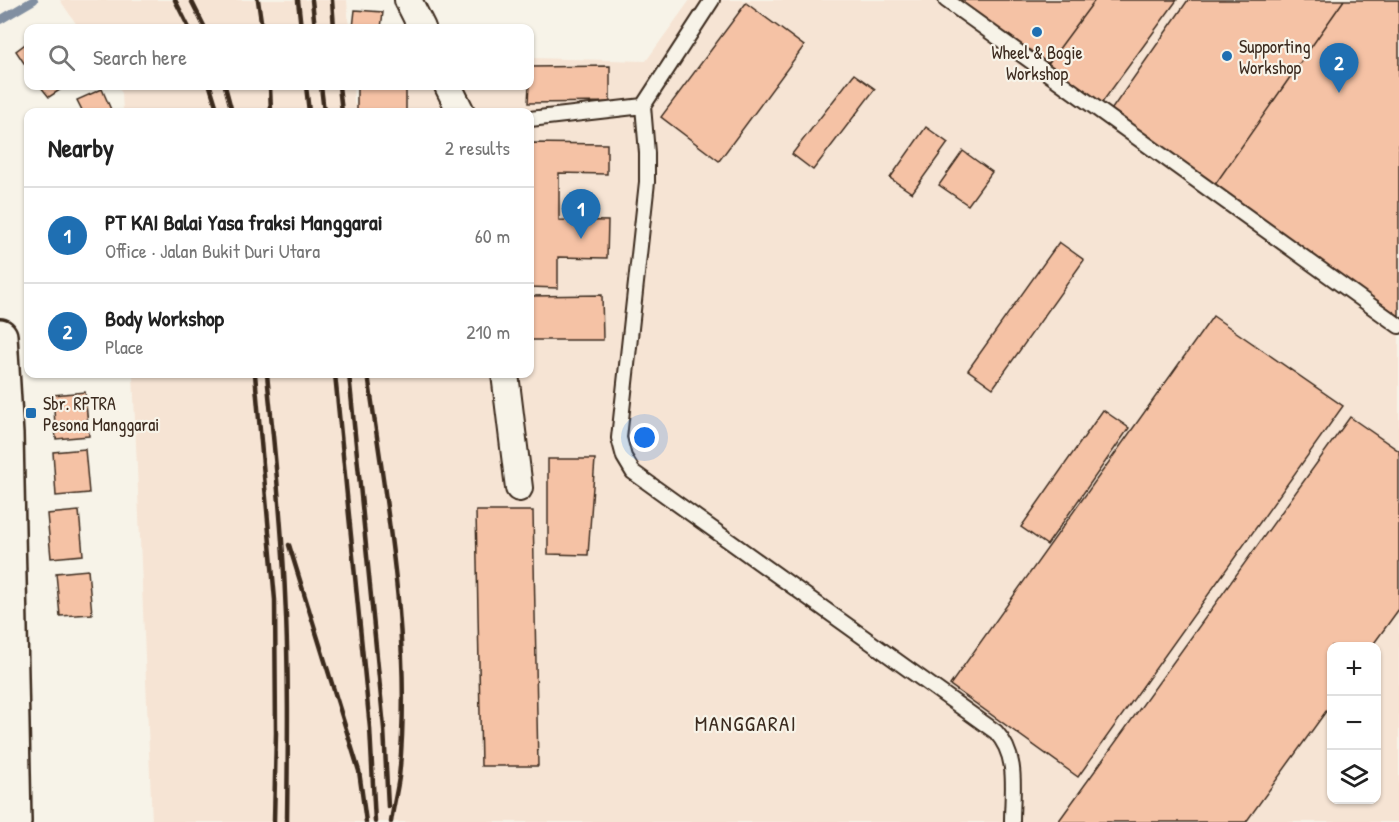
<!DOCTYPE html>
<meta charset="utf-8">
<style>
:root{--surface:#fff;--page:#f2f2f2;--text:#222;--muted:#767676;--line:#e0e0e0;--accent:#1f6fb2}
body{margin:0;font-family:"Patrick Hand",sans-serif;background:var(--page);color:var(--text)}
.controls{position:absolute;right:18px;bottom:18px;display:grid;overflow:hidden;border-radius:12px;box-shadow:0 2px 4px #0004}
.controls button{width:54px;height:54px;display:grid;place-items:center;padding:0;border:0;border-bottom:2px solid var(--line);background:var(--surface);color:var(--text);font:30px sans-serif}
.you{position:absolute;left:645px;top:438px;width:21px;height:21px;margin:-15px;border:4px solid #fff;border-radius:50%;background:#1a73e8;box-shadow:0 0 0 9px #1a73e833}
.badge{display:grid;place-items:center;width:39px;height:39px;border-radius:50%;background:var(--accent);color:#fff;font-size:20px;font-weight:700}
.pin{position:absolute;translate:-50% -50px;filter:drop-shadow(0 2px 3px #0008)}
.pin::after{content:'';position:absolute;top:32px;width:21px;height:18px;background:inherit;clip-path:polygon(0 0,100% 0,50% 100%)}
.list{margin:0;padding:0;list-style:none}
h2{display:flex;justify-content:space-between;align-items:center;height:78px;margin:0;padding:0 24px;font-size:26px}
h2 small{font-size:20px;font-weight:400;color:var(--muted)}
.list li{display:grid;grid-template-columns:39px 1fr auto;gap:18px;align-items:center;box-sizing:border-box;height:96px;padding:0 24px;border-top:2px solid var(--line)}
.list b{display:block;font-size:22px;white-space:nowrap}
.list p{margin:0;font-size:20px;white-space:nowrap;color:var(--muted)}
.list em{font-size:20px;font-style:normal;color:var(--muted)}
.icon{flex:none;width:33px;height:33px;fill:none;stroke:currentColor;stroke-width:2;stroke-linecap:round;stroke-linejoin:round}
.map{position:relative;flex:none;width:1399px;height:822px;overflow:hidden}
.search{position:absolute;background:var(--surface);box-shadow:0 2px 4px #0004;left:24px;top:24px;width:510px;height:66px;display:flex;align-items:center;gap:15px;box-sizing:border-box;padding:0 21px;border-radius:12px;color:var(--muted);font-size:22px}
.panel{position:absolute;background:var(--surface);box-shadow:0 2px 4px #0004;left:24px;top:108px;width:510px;height:270px;border-radius:12px}
.map>svg:first-child{display:block}
.built{fill:#f6e4d4;fill-rule:evenodd}
.lines{fill:none;stroke-linecap:round;stroke-linejoin:round}
.stream{stroke:#818fa1;stroke-width:8}
.building{fill:#f5c2a5;stroke:#3b2a1e;stroke-width:1.5}
.lane-casing{stroke:#3b2a1e;stroke-width:18}
.street-casing{stroke:#3b2a1e;stroke-width:30}
.secondary-casing{stroke:#3b2a1e;stroke-width:38}
.lane{stroke:#f7f3e8;stroke-width:14}
.street{stroke:#f7f3e8;stroke-width:26}
.secondary{stroke:#f7f3e8;stroke-width:33}
.rail{stroke:#3b2a1e;stroke-width:4.5}
.poi-dot{fill:#1f6fb2;stroke:#f7f3e8;stroke-width:2}
.labels{text-anchor:middle;dominant-baseline:central;stroke-width:4.5;stroke-linejoin:round;paint-order:stroke}
.poi-label{font-size:18px;fill:#3b2a1e;stroke:#f7f3e8;text-anchor:start}
.quarter-label{font-size:21px;letter-spacing:1.5px;fill:#3b2a1e;stroke:#f7f3e8}
</style>
<div class="map">
<svg width="1399" height="822" viewBox="0 0 1399 822">
<rect width="100%" height="100%" fill="#f7f3e8"/>
<filter id="ink" filterUnits="userSpaceOnUse"><feTurbulence type="fractalNoise" baseFrequency=".0167" numOctaves="2"/><feDisplacementMap in="SourceGraphic" scale="12" xChannelSelector="R" yChannelSelector="G"/><feConvolveMatrix kernelMatrix="1 2 1 2 8 2 1 2 1" color-interpolation-filters="sRGB"/></filter>
<g filter="url(#ink)">
<path class="built" d="M60 0H347L349 28H79Z
M690 0H1399V822H152L133 374H530V112H123L122 93 117 86H353L354 104 372 107 373 86H530V58L646 61ZM1332 646H1376V800H1332Z"/>
<g class="lines">
<path class="stream" d="M0 20 34 0"/>
</g>
<path class="building" d="M959 0H1095L1047 65Z
M1095 0H1177L1101 104 1047 65Z
M1188 0H1344L1214 186 1109 113Z
M1344 0H1399V316L1214 186Z
M746 3 804 46 719 161 661 117Z
M355 10 383 12 381 28H353Z
M28 42V69L16 51Z
M610 66V102L528 103 530 67Z
M854 74 875 89 813 170 792 154Z
M40 86H66L49 97Z
M357 86H406V112H357Z
M102 89 112 112H83L77 100Z
M926 127 948 143 912 193 890 178Z
M530 143 607 144V174L559 173V220L608 221 607 258 558 257V288L530 287Z
M963 151 992 172 968 205 939 185Z
M1059 242 1084 260 993 388 968 370Z
M602 295 603 340H530V296Z
M1213 316 1343 406 1078 777 950 685Z
M85 392 89 436 56 439 53 395Z
M1103 410 1129 428 1047 545 1021 527Z
M1350 417 1399 451V609L1372 646H1332V703L1246 822H1058Z
M85 449 89 493 56 496 53 452Z
M548 459H595L588 555 548 554Z
M79 511 83 555 51 558 47 514Z
M476 511H533L538 766H481Z
M88 570 92 614 60 616 56 573Z"/>
<g class="lines">
<g class="lane-casing">
<path id="lane" d="M946 0 1399 326
M643 106 647 153V182L619 438 624 457 633 472 996 732C1019 757 1012 790 1012 822
M530 119 643 106 712 0"/>
</g>
<g class="street-casing">
<path id="street" d="M408 0 422 28
M448 86 461 112
M505 374 519 488"/>
</g>
<g class="secondary-casing">
<path id="secondary" d="M0 336 6 435 14 822"/>
</g>
<use href="#lane" class="lane"/>
<use href="#street" class="street"/>
<use href="#secondary" class="secondary"/>
<path class="rail" d="M175 0 189 28
M191 0 205 28
M258 0 262 28
M298 0 301 28
M312 0 315 28
M332 0 334 28
M210 86 218 112
M225 86 232 112
M270 86 271 112
M306 86 309 112
M321 86 324 112
M339 86 342 112
M255 374 275 600 276 733 274 822
M267 374C274 447 282 519 285 593 289 669 288 746 287 822
M335 374 370 728 375 822
M349 374 384 728 388 807
M368 374C386 506 413 642 399 777 397 792 393 807 391 822
M289 545 359 771 366 822"/>
</g>
</g>
<g class="poi-dot">
<circle cx="1037" cy="32" r="6"/>
<circle cx="1227" cy="56" r="6"/>
<rect x="25" y="407" width="12" height="12" rx="3"/>
</g>
<g class="labels">
<g class="poi-label">
<text x="1239" y="46">Supporting<tspan x="1239" dy="21">Workshop</tspan></text>
<text x="1037" y="52" text-anchor="middle">Wheel &amp; Bogie<tspan x="1037" dy="21">Workshop</tspan></text>
<text x="43" y="403">Sbr. RPTRA<tspan x="43" dy="21">Pesona Manggarai</tspan></text>
</g>
<g class="quarter-label">
<text x="746" y="723">MANGGARAI</text>
</g>
</g>
</svg>
<div class="controls">
<button>+</button>
<button>−</button>
<button><svg class="icon" aria-label="layers" viewBox="0 0 24 24"><path d="M12 4l9 5-9 5-9-5zM3 14l9 5 9-5"/></svg></button>
</div>
<div class="you"></div>
<div class="pin badge" style="left:581px;top:239px">1</div>
<div class="pin badge" style="left:1339px;top:93px">2</div>
<div class="search"><svg class="icon" aria-label="search" viewBox="0 0 24 24"><circle cx="10" cy="10" r="6"/><path d="M15 15l6 6"/></svg>Search here</div>
<section class="panel">
<h2>Nearby<small>2 results</small></h2>
<ul class="list">
<li><span class="badge">1</span><div><b>PT KAI Balai Yasa fraksi Manggarai</b><p>Office · Jalan Bukit Duri Utara</p></div><em>60 m</em></li>
<li><span class="badge">2</span><div><b>Body Workshop</b><p>Place</p></div><em>210 m</em></li>
</ul>
</section>
</div>
